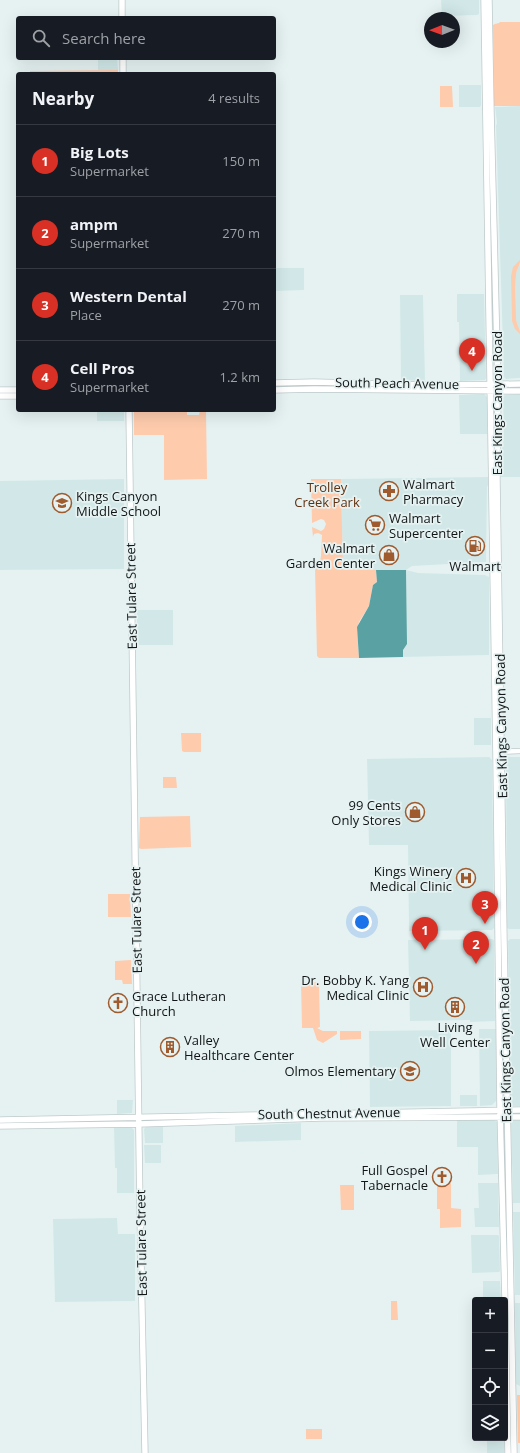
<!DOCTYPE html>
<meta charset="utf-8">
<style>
:root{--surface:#171b24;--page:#20242c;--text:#f1f3f6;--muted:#9ea1a6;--line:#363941;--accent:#d93025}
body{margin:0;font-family:"Open Sans",sans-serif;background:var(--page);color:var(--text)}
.controls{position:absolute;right:12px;bottom:12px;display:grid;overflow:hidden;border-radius:4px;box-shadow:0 4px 16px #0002}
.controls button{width:36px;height:36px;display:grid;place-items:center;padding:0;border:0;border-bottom:1px solid var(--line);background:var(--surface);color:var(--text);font:20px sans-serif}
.compass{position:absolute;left:424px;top:12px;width:36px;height:36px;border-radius:50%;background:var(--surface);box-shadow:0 4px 16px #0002;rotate:269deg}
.you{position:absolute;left:362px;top:922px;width:14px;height:14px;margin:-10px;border:3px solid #fff;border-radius:50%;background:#1a73e8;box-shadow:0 0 0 6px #1a73e833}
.badge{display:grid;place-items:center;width:26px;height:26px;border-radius:50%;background:var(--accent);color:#fff;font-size:13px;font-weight:700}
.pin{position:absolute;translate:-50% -33px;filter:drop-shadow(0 1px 2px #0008)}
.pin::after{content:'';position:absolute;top:21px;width:14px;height:12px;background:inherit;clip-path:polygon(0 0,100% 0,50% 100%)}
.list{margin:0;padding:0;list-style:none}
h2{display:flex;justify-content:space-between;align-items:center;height:52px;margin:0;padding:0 16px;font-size:17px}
h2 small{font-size:13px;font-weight:400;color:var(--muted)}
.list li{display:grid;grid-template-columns:26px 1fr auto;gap:12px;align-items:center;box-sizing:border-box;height:72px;padding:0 16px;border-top:1px solid var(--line)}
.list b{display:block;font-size:15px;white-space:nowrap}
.list p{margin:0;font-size:13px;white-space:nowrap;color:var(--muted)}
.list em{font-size:13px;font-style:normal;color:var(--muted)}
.icon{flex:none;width:22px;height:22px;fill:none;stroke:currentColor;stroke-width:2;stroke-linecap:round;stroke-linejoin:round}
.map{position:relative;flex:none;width:520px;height:1453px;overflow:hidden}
.search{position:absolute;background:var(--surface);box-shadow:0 4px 16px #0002;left:16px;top:16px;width:260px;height:44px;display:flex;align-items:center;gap:10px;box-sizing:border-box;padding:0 14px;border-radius:4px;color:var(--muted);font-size:15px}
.panel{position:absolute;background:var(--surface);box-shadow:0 4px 16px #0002;left:16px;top:72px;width:260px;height:340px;border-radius:4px}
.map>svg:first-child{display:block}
.built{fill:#d2e8e8}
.green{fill:#fecbad}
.water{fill:#59a1a2}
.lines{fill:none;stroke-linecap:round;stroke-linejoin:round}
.minor-casing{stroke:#bfcaca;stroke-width:6}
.major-casing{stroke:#bfcaca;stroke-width:7}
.minor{stroke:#fff;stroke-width:4.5}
.major{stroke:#fff;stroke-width:5.5}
.labels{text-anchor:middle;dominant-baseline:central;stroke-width:3.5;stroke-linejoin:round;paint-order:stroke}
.street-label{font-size:13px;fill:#111515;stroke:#e6f2f2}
.poi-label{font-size:13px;fill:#111515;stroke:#e6f2f2;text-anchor:end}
.park-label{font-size:13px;fill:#613110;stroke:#e6f2f2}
</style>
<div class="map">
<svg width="520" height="1453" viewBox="0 0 520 1453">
<rect width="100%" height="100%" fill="#e6f2f2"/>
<path class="built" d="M441 0H479V14L477 15 442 16Z
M98 58H117L118 70H98Z
M459 85H481V105L480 107H459Z
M520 106V378L506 379 504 377 496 126 497 123 495 107Z
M274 268H304V290L274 291Z
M457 294H484L486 378 485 380 460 381 459 322H457Z
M400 295H423L425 381 401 380Z
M484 394 487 397V434H460L459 395Z
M520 394V477H501V455L504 437 503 397 505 395Z
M97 410H124V421H97Z
M488 477V485L487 487 486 562 412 566 406 570 418 573 485 575 489 577V655L403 657V650L407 644 406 570H343L341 479Z
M124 479V569L0 570V481Z
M137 610H173V645H137Z
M474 718H491V745H474Z
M489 757 492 760 494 928 492 930 409 931 408 845H369L367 759Z
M508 757H520V929H509L507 928 506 759Z
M492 939 494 940 495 1021 470 1022V1020L410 1021 408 940Z
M510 939H520V1106H513L510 1100 508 941Z
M479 1029H496V1101L492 1105 480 1106Z
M451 1030V1106L370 1107 369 1031Z
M460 1095H477V1106H460Z
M117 1100H133L132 1113 117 1114Z
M457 1120H494L497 1122 498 1174 478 1175V1147H457Z
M513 1120H520V1203H513L511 1123Z
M301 1123V1140L235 1142V1126Z
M131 1127 134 1130V1193H117V1168H115L114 1128Z
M146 1127H163V1143H145L144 1129Z
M144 1145H161V1163H145Z
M478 1183H498L499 1227H475L474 1208H479Z
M513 1212H520V1295H515Z
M117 1218 118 1234H135V1301L55 1302 53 1219Z
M471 1235H498L499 1236 500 1271 499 1272 472 1273Z
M483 1281H500L501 1300H483Z
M515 1303H520V1386L516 1384Z
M487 1438H504V1453H487Z"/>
<path class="green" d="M500 22H520V106H494L493 25 495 24 499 23Z
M118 70V74H30V71Z
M440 86H452L453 107H440Z
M520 260C520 266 516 269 516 275 514 289 516 304 516 318 516 324 520 328 520 334L515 329 512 321 511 276 513 267Z
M134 410H151L152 412 184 411V410H187V415H199L200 410H206L207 479 164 480V435H134Z
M311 479H341L343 570H376L377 582 373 585 369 606 359 622 357 629 359 658H319L317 656 315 567 319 566 321 556 322 535 318 533 314 534 313 537 312 527 321 531 324 529 326 524 324 520 321 519 312 523Z
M181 733H201V752H184L182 751Z
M163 777H176L177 788H163Z
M190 816 191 847 141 849 139 848 140 817Z
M108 894H130L131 917H108Z
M131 960 132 984H123L122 980H115V961Z
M301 982H319L320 1027 317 1028 323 1031H337V1034L323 1043 317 1040 313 1028H302Z
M340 1031H361V1039L340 1040Z
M451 1183V1208L461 1209V1227L440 1228V1209H437V1184Z
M340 1185H354V1210H341Z
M391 1301H397L398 1320H391Z
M517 1395H520V1443H518Z
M306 1429H322V1439H306Z"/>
<path class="water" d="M376 570H406L407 644 403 650V657L359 658 357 627 369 606 373 585 377 582Z"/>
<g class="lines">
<g class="minor-casing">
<path id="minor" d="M498 752 520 751"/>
</g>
<g class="major-casing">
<path id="major" d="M122 0V18
M484 0 496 758 500 1110 505 1300
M489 0 491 111 498 391 497 480 504 940 514 1453
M123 58V74
M274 383 314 382 426 385 520 384
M0 390H18
M274 390 314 389 520 391
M0 396H18
M129 410 140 1213 145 1453
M0 1120C173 1117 347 1113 520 1110
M0 1126 139 1124 322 1118 520 1117
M505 1309 508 1453"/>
</g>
<use href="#minor" class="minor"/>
<use href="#major" class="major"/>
</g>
<defs>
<g id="pharmacy-ring" transform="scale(1)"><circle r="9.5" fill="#e6f2f2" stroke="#9f5a2d" stroke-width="1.5"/><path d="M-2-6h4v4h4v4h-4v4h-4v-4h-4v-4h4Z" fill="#9f5a2d"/></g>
<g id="school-ring" transform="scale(1)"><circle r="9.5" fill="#e6f2f2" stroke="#9f5a2d" stroke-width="1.5"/><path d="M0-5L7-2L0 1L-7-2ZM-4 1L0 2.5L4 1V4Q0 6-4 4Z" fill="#9f5a2d"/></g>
<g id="supermarket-ring" transform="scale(1)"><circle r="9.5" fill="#e6f2f2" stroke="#9f5a2d" stroke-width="1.5"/><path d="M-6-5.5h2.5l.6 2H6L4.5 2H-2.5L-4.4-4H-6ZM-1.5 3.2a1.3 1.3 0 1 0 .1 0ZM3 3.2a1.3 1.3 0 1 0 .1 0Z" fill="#9f5a2d"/></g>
<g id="fuel-ring" transform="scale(1)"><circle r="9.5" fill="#e6f2f2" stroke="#9f5a2d" stroke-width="1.5"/><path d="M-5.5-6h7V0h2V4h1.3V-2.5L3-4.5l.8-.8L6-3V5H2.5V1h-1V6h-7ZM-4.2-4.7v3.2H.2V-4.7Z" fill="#9f5a2d"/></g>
<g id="shop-ring" transform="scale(1)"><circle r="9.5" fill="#e6f2f2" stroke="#9f5a2d" stroke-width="1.5"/><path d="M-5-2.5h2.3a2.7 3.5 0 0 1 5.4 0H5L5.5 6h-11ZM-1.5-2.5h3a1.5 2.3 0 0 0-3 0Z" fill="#9f5a2d"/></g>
<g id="hospital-ring" transform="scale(1)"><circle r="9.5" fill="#e6f2f2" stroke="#9f5a2d" stroke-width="1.5"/><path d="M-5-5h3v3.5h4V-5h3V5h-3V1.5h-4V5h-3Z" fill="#9f5a2d"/></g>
<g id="church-ring" transform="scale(1)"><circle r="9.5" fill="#e6f2f2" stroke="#9f5a2d" stroke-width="1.5"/><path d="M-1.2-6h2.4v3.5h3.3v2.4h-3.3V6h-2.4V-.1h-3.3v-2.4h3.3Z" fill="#9f5a2d"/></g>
<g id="building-ring" transform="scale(1)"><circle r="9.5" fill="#e6f2f2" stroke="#9f5a2d" stroke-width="1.5"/><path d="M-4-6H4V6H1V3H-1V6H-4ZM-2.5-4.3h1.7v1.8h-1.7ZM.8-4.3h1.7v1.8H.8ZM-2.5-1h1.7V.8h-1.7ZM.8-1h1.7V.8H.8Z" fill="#9f5a2d"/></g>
</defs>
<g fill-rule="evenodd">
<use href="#pharmacy-ring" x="389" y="491"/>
<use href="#school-ring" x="62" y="503"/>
<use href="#supermarket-ring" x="375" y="525"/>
<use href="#fuel-ring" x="475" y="546"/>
<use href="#shop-ring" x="389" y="555"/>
<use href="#shop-ring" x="415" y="812"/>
<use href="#hospital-ring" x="466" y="878"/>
<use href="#hospital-ring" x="423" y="987"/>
<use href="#church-ring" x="118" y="1003"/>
<use href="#building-ring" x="455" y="1007"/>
<use href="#building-ring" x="170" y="1047"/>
<use href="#school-ring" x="410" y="1071"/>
<use href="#church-ring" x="442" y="1177"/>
</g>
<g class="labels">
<g class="street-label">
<text transform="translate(397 383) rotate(1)">South Peach Avenue</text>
<text transform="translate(497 403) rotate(-90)">East Kings Canyon Road</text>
<text transform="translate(131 596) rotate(-91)">East Tulare Street</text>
<text transform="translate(501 726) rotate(-91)">East Kings Canyon Road</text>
<text transform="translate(136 920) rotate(-91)">East Tulare Street</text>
<text transform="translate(505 1050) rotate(-91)">East Kings Canyon Road</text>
<text transform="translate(329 1113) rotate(-1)">South Chestnut Avenue</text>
<text transform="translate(141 1243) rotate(-91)">East Tulare Street</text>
</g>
<g class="poi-label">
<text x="403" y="484" text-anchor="start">Walmart<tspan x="403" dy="15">Pharmacy</tspan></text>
<text x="76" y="496" text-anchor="start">Kings Canyon<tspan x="76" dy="15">Middle School</tspan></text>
<text x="389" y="518" text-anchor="start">Walmart<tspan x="389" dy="15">Supercenter</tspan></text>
<text x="375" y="548">Walmart<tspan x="375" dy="15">Garden Center</tspan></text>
<text x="475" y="566" text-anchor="middle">Walmart</text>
<text x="401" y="805">99 Cents<tspan x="401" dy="15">Only Stores</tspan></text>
<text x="452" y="871">Kings Winery<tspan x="452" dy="15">Medical Clinic</tspan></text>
<text x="409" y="980">Dr. Bobby K. Yang<tspan x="409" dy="15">Medical Clinic</tspan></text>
<text x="132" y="996" text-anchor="start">Grace Lutheran<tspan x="132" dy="15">Church</tspan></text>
<text x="455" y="1027" text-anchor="middle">Living<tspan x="455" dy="15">Well Center</tspan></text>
<text x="184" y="1040" text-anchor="start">Valley<tspan x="184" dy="15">Healthcare Center</tspan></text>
<text x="396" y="1071">Olmos Elementary</text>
<text x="428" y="1170">Full Gospel<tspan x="428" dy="15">Tabernacle</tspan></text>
</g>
<g class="park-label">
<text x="327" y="487">Trolley<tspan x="327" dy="15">Creek Park</tspan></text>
</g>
</g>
</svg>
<div class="controls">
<button>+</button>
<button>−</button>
<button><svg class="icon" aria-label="locate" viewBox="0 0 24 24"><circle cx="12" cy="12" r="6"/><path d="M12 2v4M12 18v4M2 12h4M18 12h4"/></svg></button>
<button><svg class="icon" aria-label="layers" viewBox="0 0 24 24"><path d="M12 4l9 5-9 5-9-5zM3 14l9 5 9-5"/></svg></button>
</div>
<svg class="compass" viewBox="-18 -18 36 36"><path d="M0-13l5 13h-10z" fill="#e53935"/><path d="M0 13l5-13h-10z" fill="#9ea1a6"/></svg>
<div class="you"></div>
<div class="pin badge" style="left:425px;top:950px">1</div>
<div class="pin badge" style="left:476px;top:964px">2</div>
<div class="pin badge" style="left:485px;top:924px">3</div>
<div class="pin badge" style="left:472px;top:371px">4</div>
<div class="search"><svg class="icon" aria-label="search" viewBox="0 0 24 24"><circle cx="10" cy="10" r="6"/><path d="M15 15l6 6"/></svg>Search here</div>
<section class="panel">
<h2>Nearby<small>4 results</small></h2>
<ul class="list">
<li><span class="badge">1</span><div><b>Big Lots</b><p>Supermarket</p></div><em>150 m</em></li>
<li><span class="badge">2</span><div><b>ampm</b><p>Supermarket</p></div><em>270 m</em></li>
<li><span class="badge">3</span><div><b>Western Dental</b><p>Place</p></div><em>270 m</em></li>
<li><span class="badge">4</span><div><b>Cell Pros</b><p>Supermarket</p></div><em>1.2 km</em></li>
</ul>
</section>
</div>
